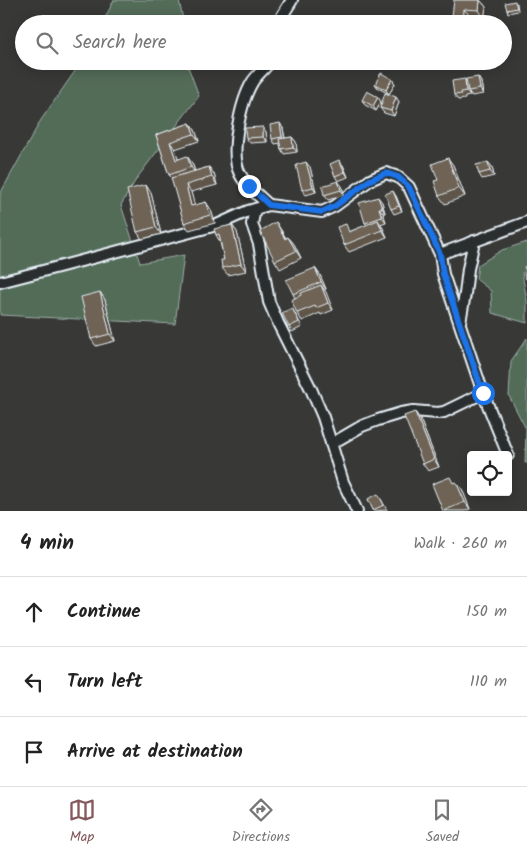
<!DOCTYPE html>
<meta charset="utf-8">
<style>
:root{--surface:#fff;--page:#f6f6f6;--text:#222;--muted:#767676;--line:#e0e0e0;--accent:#85585c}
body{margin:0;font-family:Kalam,sans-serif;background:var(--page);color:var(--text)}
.controls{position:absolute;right:15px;bottom:15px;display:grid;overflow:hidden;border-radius:5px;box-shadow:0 2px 12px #0003}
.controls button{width:45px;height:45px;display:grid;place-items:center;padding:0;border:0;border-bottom:1px solid var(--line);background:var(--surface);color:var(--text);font:25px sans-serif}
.stop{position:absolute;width:15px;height:15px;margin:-11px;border:4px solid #1a73e8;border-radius:50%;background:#fff}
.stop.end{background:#1a73e8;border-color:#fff;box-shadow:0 1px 5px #0008}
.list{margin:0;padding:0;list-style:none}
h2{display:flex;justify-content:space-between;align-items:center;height:65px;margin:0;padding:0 20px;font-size:21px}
h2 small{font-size:16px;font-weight:400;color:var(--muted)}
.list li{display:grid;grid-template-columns:32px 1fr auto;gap:15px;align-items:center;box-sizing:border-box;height:70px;padding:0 20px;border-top:1px solid var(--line)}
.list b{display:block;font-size:19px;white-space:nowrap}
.list em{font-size:16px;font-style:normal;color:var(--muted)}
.icon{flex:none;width:28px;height:28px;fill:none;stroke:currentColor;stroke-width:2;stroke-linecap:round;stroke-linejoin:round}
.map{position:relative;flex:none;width:527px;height:511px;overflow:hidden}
.search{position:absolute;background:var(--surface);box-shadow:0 2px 12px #0003;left:15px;right:15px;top:15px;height:55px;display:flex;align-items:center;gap:12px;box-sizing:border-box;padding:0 18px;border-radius:28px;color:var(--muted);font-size:19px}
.sheet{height:275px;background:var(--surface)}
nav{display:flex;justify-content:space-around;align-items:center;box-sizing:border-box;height:70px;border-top:1px solid var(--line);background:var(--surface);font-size:14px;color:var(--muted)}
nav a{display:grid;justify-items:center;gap:2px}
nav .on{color:var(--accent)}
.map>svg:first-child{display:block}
.green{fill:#536c59;stroke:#9eaea8}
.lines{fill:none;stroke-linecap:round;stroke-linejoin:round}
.minor-casing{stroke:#e8f1f8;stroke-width:14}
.minor{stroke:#2a2d2e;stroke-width:10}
.wall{fill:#5f5548;stroke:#e8f1f8}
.shaded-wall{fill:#4d453b;stroke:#e8f1f8}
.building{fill:#6e6354;stroke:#e8f1f8}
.route{stroke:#1a73e8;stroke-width:6}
</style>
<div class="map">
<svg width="527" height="511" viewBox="0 0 527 511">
<rect width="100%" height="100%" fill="#383836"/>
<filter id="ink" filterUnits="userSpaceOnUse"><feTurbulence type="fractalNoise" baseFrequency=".02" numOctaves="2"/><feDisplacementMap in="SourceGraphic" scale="10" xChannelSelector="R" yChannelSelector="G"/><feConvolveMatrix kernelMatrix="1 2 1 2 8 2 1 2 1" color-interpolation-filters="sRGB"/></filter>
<g filter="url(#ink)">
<path class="green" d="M114 0H179L184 24H102Z
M82 61H186L199 96 137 178 121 205 140 263 184 255 175 324 0 315V194L41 120Z
M527 242V271L522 273 527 301V323L492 313 491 291 476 279 478 265 502 250Z
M527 338V463H525L526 429 509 396 511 361Z"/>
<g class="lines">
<g class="minor-casing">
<path id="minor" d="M282 24V16L292 0
M269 205C259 196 246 186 240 174 229 153 241 100 253 81 258 74 265 68 271 61
M255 209 252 224 259 244 269 302 278 323 311 389 323 417 343 482 357 511
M440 254 527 222
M0 282 62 266 217 225 248 211 269 205 322 212 335 206 370 180 386 173 398 177 409 187 440 254 443 274 483 393 508 455
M460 322 465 294 468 269 474 241
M331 444 362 426 378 420 401 413 413 411 438 413 444 412 483 393"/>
</g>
<use href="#minor" class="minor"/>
</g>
<path class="wall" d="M454 0H480L486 7 484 18 470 16Z
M517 3 518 11 508 13 507 10Z
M292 61H313L296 66Z
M478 77 481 82 483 94 472 96 469 92 470 96 465 97V99L458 100 454 95 467 82Z
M392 79 395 84 389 94 378 88 375 84Z
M378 97 381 102 376 111 365 105 362 100Z
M396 97 399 102 394 116 384 113 380 108Z
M190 123 195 130 199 141 175 149 178 159 192 163 195 171 209 167 214 174 217 185 191 192 194 206 206 202 211 210 215 223 189 230 184 223 172 178 169 175 156 135Z
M263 127 266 132 267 142 250 143 246 138Z
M283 128 285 138 292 137 296 142 297 152 284 154 281 149 280 143 275 144 272 139Z
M488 162 492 167 494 176 482 179 479 174Z
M343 165 348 177 338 181 335 176Z
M453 165 465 196 445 204 439 196 438 180Z
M310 167 316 192 306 195 302 190Z
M342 186 344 195 328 200 324 195Z
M151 193 161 234 142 239 137 232Z
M396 196 402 211 394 214 391 209Z
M382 202 385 213H383L386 222 380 224 383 228 387 237 349 252 344 245 351 231 367 225 365 223Z
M232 225 237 232 246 271 228 275 222 268 224 260 220 242 216 235Z
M281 230 286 238 288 237 294 244 301 258 280 269 275 261Z
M315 268 320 275 326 289 324 290 333 310 321 315 320 313 302 321 297 313 295 298 293 294Z
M100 292 105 300 115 341 96 346 91 339Z
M292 308 295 313 302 327 292 332 289 327Z
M415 412 420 419 439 467 428 471 423 464Z
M462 489 470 509 465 511H444Z
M368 499H381L387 510 374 511Z"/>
<path class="shaded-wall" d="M480 0 486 7 484 18 479 10Z
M464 9 470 16 469 24H463Z
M478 77 481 82 483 94 480 89Z
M392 79 395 84 389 94 386 90Z
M465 79 468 84V91L470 96 466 91Z
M378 97 381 102 376 111 373 106Z
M396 97 399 102 394 116 391 111Z
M190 123 195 130 199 141 194 134Z
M280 123 283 128 285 142 282 137Z
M263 127 266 132 267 142 263 137Z
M292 137 296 142 297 152 293 147Z
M170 142 175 149 181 167 176 160Z
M187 156 192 163 196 174 191 167Z
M448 158 453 165 465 196 459 188Z
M339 160 343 165 348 177 345 172Z
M306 162 310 167 316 192 313 187Z
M488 162 492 167 494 176 490 171Z
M209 167 214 174 217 185 212 177Z
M338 181 342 186 344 195 341 190Z
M146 185 151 193 161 234 156 227Z
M186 185 191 192 197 214 191 206Z
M393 191 396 196 402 211 399 206Z
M378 197 382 202 385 213 382 208Z
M206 202 211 210 215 223 210 215Z
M379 208 383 213 386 222 382 217Z
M378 220 383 228 387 237 382 230Z
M276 222 281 230 290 246 285 239Z
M232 225 237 232 246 271 241 264Z
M288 237 294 244 301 258 296 251Z
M315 268 320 275 326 289 321 282Z
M321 285 326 292 333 310 328 303Z
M100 292 105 300 115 341 110 334Z
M415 412 420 419 439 467 434 459Z
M456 482 462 489 470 509 465 502Z"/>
<path class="building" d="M454 0H480L479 10 464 9 463 24H451Z
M515 1 517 8 507 10 505 3Z
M381 73 392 79 386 90 375 84Z
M478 77 480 89 468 91 466 79Z
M465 79 466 91 461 92 462 94 454 95 452 81Z
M367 91 378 97 373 106 362 100Z
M385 93 396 97 391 111 380 108Z
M190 123 194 134 170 142 176 160 187 156 191 167 169 175 156 135Z
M280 123 282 137 272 139 270 125Z
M263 127V137L246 138 245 128Z
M292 137 293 147 281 149 279 139Z
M448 158 459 188 439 196 434 181 438 180 432 164Z
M339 160 345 172 335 176 330 164Z
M306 162 313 187 302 190 296 165Z
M488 162 490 171 479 174 476 165Z
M209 167 212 177 186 185 191 206 206 202 210 215 184 223 171 178Z
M338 181 341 190 324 195 322 186Z
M146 185 156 227 137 232 127 190Z
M393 191 399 206 391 209 385 194Z
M378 197 382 208H379L382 217 365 223 359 203Z
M378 220 382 230 344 245 337 227 346 224 349 232Z
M276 222 285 239 288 237 296 251 275 261 260 231Z
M232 225 241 264 222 268 221 260H224L219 234 216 235 214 229Z
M527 266V279H526L524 274 527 273 524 267Z
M315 268 321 282 293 294 286 280Z
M321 285 328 303 316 308 315 306 297 313 291 300 301 295V293Z
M100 292 110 334 91 339 81 297Z
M292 308 299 322 289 327 282 313Z
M415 412 434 459 423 464 404 416Z
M450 477 453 483 456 482 465 502 443 511 432 484Z
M378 494 384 505 373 510 368 499Z"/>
</g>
<g class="lines" filter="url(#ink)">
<path class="route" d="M249 186 269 205 322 212 335 206 370 180 386 173 398 177 409 187 440 254 443 274 483 393"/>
</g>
</svg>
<div class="controls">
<button><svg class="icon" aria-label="locate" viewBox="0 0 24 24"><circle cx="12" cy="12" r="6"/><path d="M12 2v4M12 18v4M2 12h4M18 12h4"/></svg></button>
</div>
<div class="stop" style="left:483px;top:393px"></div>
<div class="stop end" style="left:249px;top:186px"></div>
<div class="search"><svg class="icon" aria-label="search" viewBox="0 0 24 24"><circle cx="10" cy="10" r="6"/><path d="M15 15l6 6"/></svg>Search here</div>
</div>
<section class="sheet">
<h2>4 min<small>Walk · 260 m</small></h2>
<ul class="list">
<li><svg class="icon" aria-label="ahead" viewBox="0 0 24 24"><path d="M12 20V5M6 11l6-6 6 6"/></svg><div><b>Continue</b></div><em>150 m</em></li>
<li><svg class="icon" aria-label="left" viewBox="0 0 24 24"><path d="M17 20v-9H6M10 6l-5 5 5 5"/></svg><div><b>Turn left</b></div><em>110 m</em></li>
<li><svg class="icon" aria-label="arrive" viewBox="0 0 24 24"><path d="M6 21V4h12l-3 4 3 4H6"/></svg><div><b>Arrive at destination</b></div></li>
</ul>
</section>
<nav>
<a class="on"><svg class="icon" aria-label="map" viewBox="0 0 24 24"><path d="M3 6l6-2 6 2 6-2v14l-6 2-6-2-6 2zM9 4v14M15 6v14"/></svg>Map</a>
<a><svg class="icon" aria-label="directions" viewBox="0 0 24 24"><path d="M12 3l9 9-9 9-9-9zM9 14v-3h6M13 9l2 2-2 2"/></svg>Directions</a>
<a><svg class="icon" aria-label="saved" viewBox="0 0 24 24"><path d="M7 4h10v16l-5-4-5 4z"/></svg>Saved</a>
</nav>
